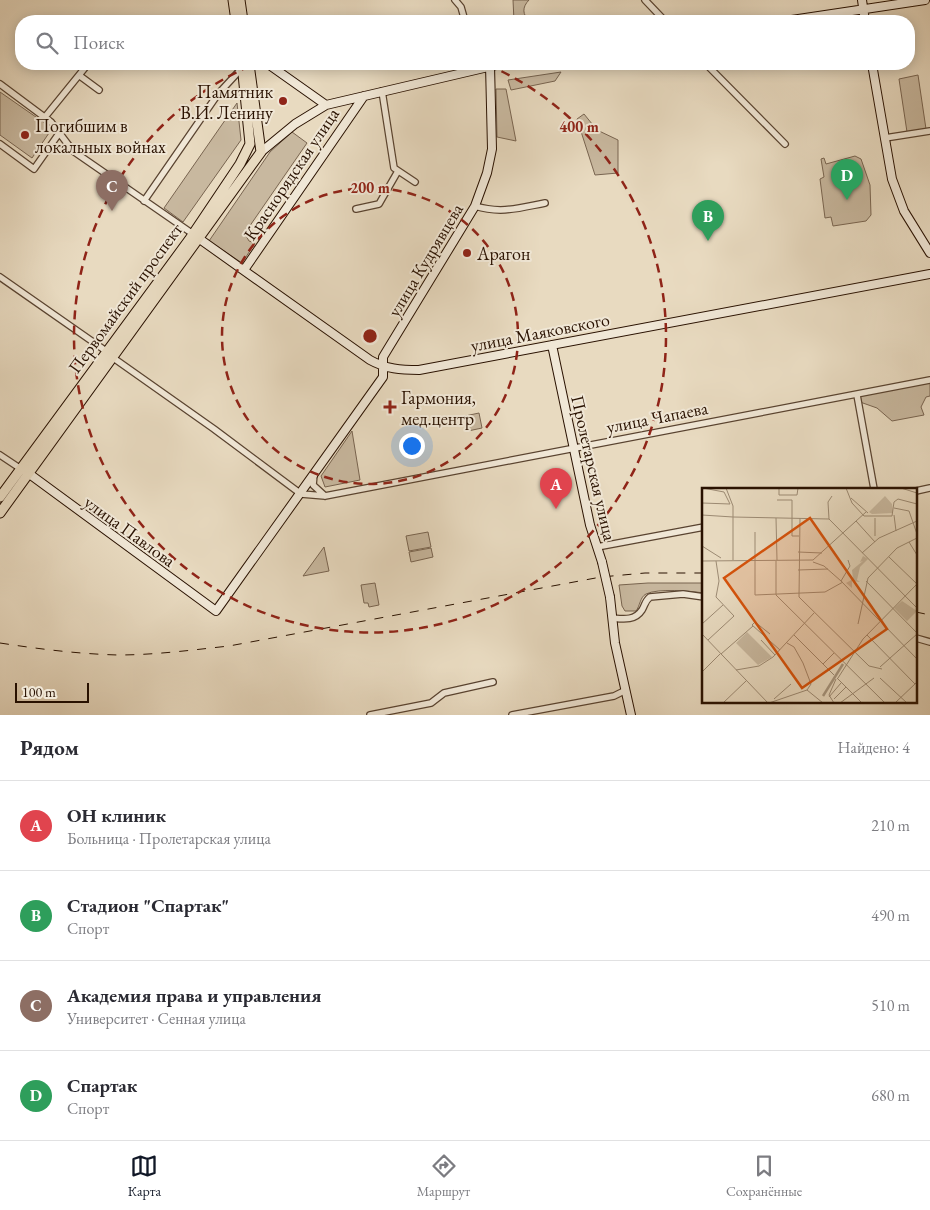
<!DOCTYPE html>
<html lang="ru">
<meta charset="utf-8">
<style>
:root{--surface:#fff;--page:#f2f2f3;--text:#2b2b33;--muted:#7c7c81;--line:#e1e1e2;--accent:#111827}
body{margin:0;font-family:"EB Garamond",serif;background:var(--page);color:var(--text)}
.scale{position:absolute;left:15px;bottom:12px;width:74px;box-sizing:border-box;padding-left:5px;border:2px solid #291100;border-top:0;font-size:14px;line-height:18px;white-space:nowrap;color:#291100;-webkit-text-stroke:4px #f0e7d6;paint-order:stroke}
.you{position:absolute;left:411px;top:445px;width:18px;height:18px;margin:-12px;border:4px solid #fff;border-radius:50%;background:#1a73e8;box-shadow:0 0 0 8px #1a73e833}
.badge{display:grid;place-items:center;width:32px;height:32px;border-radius:50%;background:var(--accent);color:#fff;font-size:16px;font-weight:700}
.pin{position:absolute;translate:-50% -41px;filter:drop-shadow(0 1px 2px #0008)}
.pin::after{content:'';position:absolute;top:26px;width:18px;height:15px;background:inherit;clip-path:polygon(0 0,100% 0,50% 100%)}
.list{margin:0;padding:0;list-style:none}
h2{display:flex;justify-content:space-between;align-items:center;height:65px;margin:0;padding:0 20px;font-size:21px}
h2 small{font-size:16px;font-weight:400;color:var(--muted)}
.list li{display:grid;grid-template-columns:32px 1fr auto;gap:15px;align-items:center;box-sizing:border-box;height:90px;padding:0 20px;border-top:1px solid var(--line)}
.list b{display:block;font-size:19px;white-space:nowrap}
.list p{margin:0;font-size:16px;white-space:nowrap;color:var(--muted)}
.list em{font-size:16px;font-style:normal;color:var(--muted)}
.icon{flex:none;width:28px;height:28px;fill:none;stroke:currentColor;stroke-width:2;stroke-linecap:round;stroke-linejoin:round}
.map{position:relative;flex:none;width:930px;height:715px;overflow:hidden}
.search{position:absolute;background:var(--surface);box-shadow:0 2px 12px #0003;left:15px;right:15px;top:15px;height:55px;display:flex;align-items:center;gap:12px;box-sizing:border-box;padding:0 18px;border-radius:20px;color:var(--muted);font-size:19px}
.sheet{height:425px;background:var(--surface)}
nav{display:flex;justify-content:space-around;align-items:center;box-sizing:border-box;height:70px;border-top:1px solid var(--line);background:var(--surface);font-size:14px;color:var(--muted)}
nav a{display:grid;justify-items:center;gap:2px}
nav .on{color:var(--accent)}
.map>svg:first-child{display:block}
.green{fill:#c8b89f;stroke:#786450}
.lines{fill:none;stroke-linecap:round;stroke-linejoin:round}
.street-casing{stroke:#594330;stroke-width:8}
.secondary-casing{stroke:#291100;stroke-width:10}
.primary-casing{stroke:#291100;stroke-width:11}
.street{stroke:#f0e7d6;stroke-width:5.5}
.secondary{stroke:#f0e7d6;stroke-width:8}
.primary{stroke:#e8dac0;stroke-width:9}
.rail{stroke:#291100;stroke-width:1;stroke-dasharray:9 9;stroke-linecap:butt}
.secondary-bridge-casing{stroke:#291100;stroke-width:10;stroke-linecap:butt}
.secondary-bridge{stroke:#f0e7d6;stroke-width:8}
.ring{fill:none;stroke:#8f2418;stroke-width:2.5;stroke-dasharray:9 6}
.poi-dot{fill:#8f2418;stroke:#f0e7d6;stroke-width:2}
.labels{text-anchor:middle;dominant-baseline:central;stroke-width:4;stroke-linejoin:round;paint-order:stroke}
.poi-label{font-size:18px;fill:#291100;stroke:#f0e7d6;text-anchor:start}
.street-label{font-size:18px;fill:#291100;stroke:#f0e7d6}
.inset-river{fill:none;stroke:#a7967f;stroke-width:2.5}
.inset-road{fill:none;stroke:#9c8a73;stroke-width:1}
.view{fill:#d5520b;fill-opacity:0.15;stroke:#d5520b;stroke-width:2.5}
.inset-edge{fill:none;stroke:#291100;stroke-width:2.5}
.centre{fill:#8f2418;stroke:#f0e7d6;stroke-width:2.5}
.ring-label{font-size:15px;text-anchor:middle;font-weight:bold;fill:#8f2418;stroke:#f0e7d6;stroke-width:4;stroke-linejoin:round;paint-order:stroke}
</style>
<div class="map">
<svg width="930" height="715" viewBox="0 0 930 715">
<rect width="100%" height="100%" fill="#e8dac0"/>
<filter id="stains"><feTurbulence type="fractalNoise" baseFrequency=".004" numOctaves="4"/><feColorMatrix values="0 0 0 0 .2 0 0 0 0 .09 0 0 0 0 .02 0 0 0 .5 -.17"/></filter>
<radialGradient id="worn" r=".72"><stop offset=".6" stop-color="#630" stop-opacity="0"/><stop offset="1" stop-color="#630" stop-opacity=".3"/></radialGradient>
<path class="green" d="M513 0H529C522 7 522 15 530 21H514Z
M561 72 555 81 511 90 508 80Z
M918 75 926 129 907 132 899 79Z
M496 89H506L516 141 497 137Z
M0 92 46 124 49 133 32 158 0 135Z
M237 103 241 140 183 222 164 208Z
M584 114 597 130 618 140V173L595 175 577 119Z
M292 132 307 143 247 230 245 234 249 241 255 243 242 263 209 241 270 152Z
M855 156 861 159 870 185 871 215 866 221 833 226 831 217 825 218 820 179 824 177 821 159 824 158 826 164Z
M930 382V396L926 397 921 407 924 415 892 421 877 408 860 402 859 396Z
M479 413 482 428 468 431 465 416Z
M352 431 360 480 325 487 321 476Z
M428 532 431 547 409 551 406 536Z
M324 547 329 571 303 576Z
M431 548 433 557 411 562 409 552Z
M375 583 379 605 369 607 368 603H364L361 585Z
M648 583H704V593C690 591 658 588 646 594 640 597 640 606 636 611H625L622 606 619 585Z"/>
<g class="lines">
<g class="street-casing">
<path id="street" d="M455 0 461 7 465 21
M645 0 665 21
M706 64 785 144
M80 76 99 90
M0 84 51 122 73 151 193 234
M382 91 394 168 415 182
M45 117 88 64
M885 138 930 131
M0 144 34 169 60 132
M144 201 218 94 242 68
M475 206C501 214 519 208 545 203
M356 209 379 204 398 171
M0 277 106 351
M112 357 214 429 301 494 325 496 930 380
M857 395 874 489
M0 455 21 469
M314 475 313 485 325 496
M916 491 930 488
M597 547 704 527
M612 618C623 619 635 621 642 610 645 605 645 601 650 597L683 594 704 597
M916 638 930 642
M370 715 431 703 444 693 493 682
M512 715 614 696 626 690"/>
</g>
<g class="secondary-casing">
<path id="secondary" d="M862 0 865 21
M785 21 925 0
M268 64 326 105
M872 64 892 179 904 211 930 253
M261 152 295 124 326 105 501 64
M194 235 370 360C386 369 401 370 419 370L930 274
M244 270 364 96
M552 345 590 525 602 562
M24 470 216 611 383 377V357L386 352 475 206 487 173 492 149 490 65
M610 597 615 643 631 715"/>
</g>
<g class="primary-casing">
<path id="primary" d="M233 0 236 21
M240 0 243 21
M0 497 189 240 240 164 250 144 242 64
M0 513 261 152 249 64"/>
</g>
<use href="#street" class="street"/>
<use href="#secondary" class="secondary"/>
<use href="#primary" class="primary"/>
<path class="rail" d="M916 612 930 615
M0 643C39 649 79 654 118 655 155 655 192 650 229 646L601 577 645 573H704"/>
<g class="secondary-bridge-casing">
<path id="secondary-bridge" d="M602 562 610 597"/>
</g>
<use href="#secondary-bridge" class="secondary-bridge"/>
</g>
<g class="ring">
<circle cx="370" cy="336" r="148"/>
<path d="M488 65A296 296 0 1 1 252 65"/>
</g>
<g class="poi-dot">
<circle cx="283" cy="101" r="5"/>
<circle cx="25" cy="135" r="5"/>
<circle cx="467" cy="253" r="5"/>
<path d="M387.5 399.5h5v5h5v5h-5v5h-5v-5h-5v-5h5z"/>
</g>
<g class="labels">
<g class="poi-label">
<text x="273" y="91" text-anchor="end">Памятник<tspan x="273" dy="21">В.И. Ленину</tspan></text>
<text x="35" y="125">Погибшим в<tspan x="35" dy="21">локальных войнах</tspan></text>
<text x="477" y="253">Арагон</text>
<text x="401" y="397">Гармония,<tspan x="401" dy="21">мед.центр</tspan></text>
</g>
<g class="street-label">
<text transform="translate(291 174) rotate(-56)">Краснорядская улица</text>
<text transform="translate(425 260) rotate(-59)">улица Кудрявцева</text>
<text transform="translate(125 298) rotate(-54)">Первомайский проспект</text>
<text transform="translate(540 332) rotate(-11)">улица Маяковского</text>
<text transform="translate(657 417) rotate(-11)">улица Чапаева</text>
<text transform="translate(594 468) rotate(77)">Пролетарская улица</text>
<text transform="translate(130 531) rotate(36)">улица Павлова</text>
</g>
</g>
<g transform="translate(702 488)">
<rect width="215" height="215" fill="#e8dac0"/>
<path d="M183 8 190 16 191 25 170 26 167 24ZM161 68 166 71 158 79 155 92 158 94 150 93V100L144 95 151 91 150 82 161 73 158 74ZM200 113 215 123 205 133 192 120ZM45 144 70 169 56 177 34 155Z" fill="#c8b89f"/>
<path class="inset-river" d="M121 208 141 176"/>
<path class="inset-road" d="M1 0 22 4 28 16M24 0 31 18V72M77 0V7H95L96 0M144 0 150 15 162 28H190L192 14 196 11 215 16M199 0 215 5M149 10 166 25M75 12H90V48H97M0 15 28 16M192 20 207 23 215 46M0 27 31 29M192 27 194 43M31 29 127 31 215 120M74 30 75 72M98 30 97 109 167 178 180 181M127 31 126 14 130 8M154 33 173 54M53 44V107L123 104 141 94M173 48V30M207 54 215 67M0 58 19 70M96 64 120 65M160 65 177 50 215 33M0 73 111 72 164 24M111 74 122 78 139 93 215 171M96 82 126 81M139 93 148 78 146 72M164 93 215 145M74 107 183 215M74 107V73M0 136 21 117M156 136 166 90 195 60 215 50M0 146 66 215M68 146 53 134 50 137 78 162M92 147 132 187M165 147 213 196M6 152 32 128 14 109 17 93 14 73M59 152 73 167M85 155 92 159 101 175 109 196 105 202M19 166 51 138M121 176 132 165M178 179 215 146M34 182 57 178 71 169 112 125M0 184 18 166M135 190 160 215M136 190 161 151 215 96 187 69M178 190 205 215M105 202 121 215M127 209 139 195M72 211 89 196M132 211 144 199M21 215 44 193M67 215 105 202M132 215 127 207 134 191M138 215 172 190M193 215 215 194"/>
<path class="view" d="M108 30 185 141 100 200 22 90Z"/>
<rect width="215" height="215" class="inset-edge"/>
</g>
<circle cx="370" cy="336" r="8" class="centre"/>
<g class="ring-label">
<text x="579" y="132">400 m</text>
<text x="370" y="193">200 m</text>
</g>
<rect width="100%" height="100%" filter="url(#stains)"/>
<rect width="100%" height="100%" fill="url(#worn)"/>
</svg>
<div class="scale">100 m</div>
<div class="you"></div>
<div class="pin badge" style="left:556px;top:509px;background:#e0444e">A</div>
<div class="pin badge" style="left:708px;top:241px;background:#2e9e5b">B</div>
<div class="pin badge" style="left:112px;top:211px;background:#8d6e63">C</div>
<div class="pin badge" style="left:847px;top:200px;background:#2e9e5b">D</div>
<div class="search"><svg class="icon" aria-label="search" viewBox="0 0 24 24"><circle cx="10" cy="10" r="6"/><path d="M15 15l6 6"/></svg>Поиск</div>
</div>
<section class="sheet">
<h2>Рядом<small>Найдено: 4</small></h2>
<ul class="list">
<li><span class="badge" style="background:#e0444e">A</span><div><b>ОН клиник</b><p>Больница · Пролетарская улица</p></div><em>210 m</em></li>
<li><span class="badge" style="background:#2e9e5b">B</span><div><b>Стадион &quot;Спартак&quot;</b><p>Спорт</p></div><em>490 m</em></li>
<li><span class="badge" style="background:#8d6e63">C</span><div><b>Академия права и управления</b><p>Университет · Сенная улица</p></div><em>510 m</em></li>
<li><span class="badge" style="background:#2e9e5b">D</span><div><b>Спартак</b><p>Спорт</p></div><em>680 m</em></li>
</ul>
</section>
<nav>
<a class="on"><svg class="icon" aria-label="map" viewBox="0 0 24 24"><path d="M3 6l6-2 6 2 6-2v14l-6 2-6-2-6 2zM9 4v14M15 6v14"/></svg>Карта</a>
<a><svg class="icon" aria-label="directions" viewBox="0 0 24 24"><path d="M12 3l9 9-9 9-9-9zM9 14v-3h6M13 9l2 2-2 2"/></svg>Маршрут</a>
<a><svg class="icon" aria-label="saved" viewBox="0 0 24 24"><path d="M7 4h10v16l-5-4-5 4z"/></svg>Сохранённые</a>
</nav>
